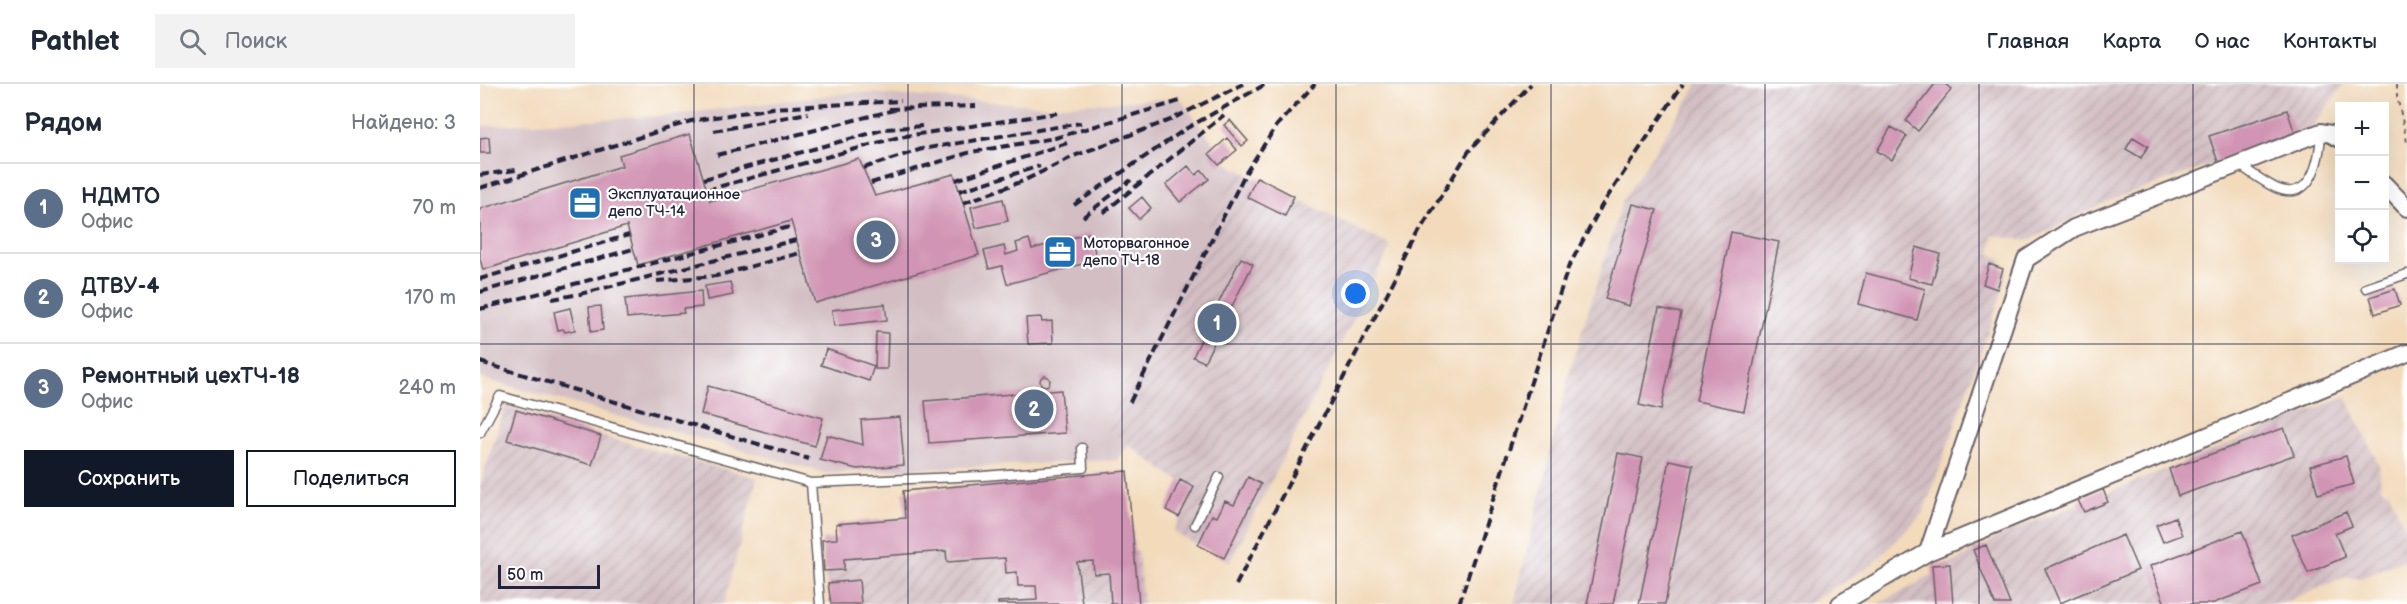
<!DOCTYPE html>
<html lang="ru">
<meta charset="utf-8">
<style>
:root{--surface:#fff;--page:#f2f2f3;--text:#1f2937;--muted:#747a83;--line:#e0e1e3;--accent:#111827}
body{margin:0;font-family:"Balsamiq Sans",sans-serif;background:var(--page);color:var(--text)}
.controls{position:absolute;right:18px;top:18px;display:grid;overflow:hidden;border-radius:0px;box-shadow:0 6px 24px #0002}
.controls button{width:54px;height:54px;display:grid;place-items:center;padding:0;border:0;border-bottom:2px solid var(--line);background:var(--surface);color:var(--text);font:30px sans-serif}
.scale{position:absolute;left:18px;bottom:15px;width:102px;box-sizing:border-box;padding-left:6px;border:3px solid #22223b;border-top:0;font-size:16px;line-height:21px;white-space:nowrap;color:#22223b;-webkit-text-stroke:4px #fff;paint-order:stroke}
.you{position:absolute;left:876px;top:210px;width:21px;height:21px;margin:-15px;border:4px solid #fff;border-radius:50%;background:#1a73e8;box-shadow:0 0 0 9px #1a73e833}
.badge{display:grid;place-items:center;width:39px;height:39px;border-radius:50%;background:var(--accent);color:#fff;font-size:20px;font-weight:700}
.pin{position:absolute;translate:-50% -50%;border:3px solid #fff;box-shadow:0 2px 6px #0006}
.list{margin:0;padding:0;list-style:none}
h2{display:flex;justify-content:space-between;align-items:center;height:78px;margin:0;padding:0 24px;font-size:26px}
h2 small{font-size:20px;font-weight:400;color:var(--muted)}
.list li{display:grid;grid-template-columns:39px 1fr auto;gap:18px;align-items:center;box-sizing:border-box;height:90px;padding:0 24px;border-top:2px solid var(--line)}
.list b{display:block;font-size:22px;white-space:nowrap}
.list p{margin:0;font-size:20px;white-space:nowrap;color:var(--muted)}
.list em{font-size:20px;font-style:normal;color:var(--muted)}
.actions{display:flex;gap:12px;padding:18px 24px}
.actions a{flex:1;padding:14px 0;border:2px solid var(--accent);border-radius:0px;text-align:center;font-size:21px;color:var(--accent)}
.actions .main{background:var(--accent);color:#fff}
.icon{flex:none;width:33px;height:33px;fill:none;stroke:currentColor;stroke-width:2;stroke-linecap:round;stroke-linejoin:round}
.map{position:relative;flex:none;width:1927px;height:520px;overflow:hidden}
header{display:flex;align-items:center;gap:36px;box-sizing:border-box;height:84px;padding:0 30px;background:var(--surface);border-bottom:2px solid var(--line)}
header strong{font-size:28px}
nav{display:flex;gap:33px;margin-inline-start:auto;font-size:21px}
.search{width:420px;height:54px;background:var(--page);display:flex;align-items:center;gap:15px;box-sizing:border-box;padding:0 21px;border-radius:0px;color:var(--muted);font-size:22px}
main{display:flex}
aside{flex:1;background:var(--surface)}
.map>svg:first-child{display:block}
.industrial{fill:url(#industrial-furrows)}
.railway{fill:#d2bec3}
.building{fill:#d194b4}
.lines{fill:none;stroke-linecap:round;stroke-linejoin:round}
.lane-casing{stroke:#6b6268;stroke-width:11}
.street-casing{stroke:#6b6268;stroke-width:20}
.path{stroke:#6b6268;stroke-width:2;stroke-dasharray:4.5 4.5;stroke-linecap:butt}
.lane{stroke:#fff;stroke-width:8}
.street{stroke:#fff;stroke-width:16}
.rail{stroke:#22223b;stroke-width:4;stroke-dasharray:9 4.5;stroke-linecap:butt}
.grid{fill:none;stroke:#22223b;stroke-width:1.5;stroke-opacity:0.55}
.labels{text-anchor:middle;dominant-baseline:central;stroke-width:4.5;stroke-linejoin:round;paint-order:stroke}
.poi-label{font-size:15px;fill:#22223b;stroke:#fff;text-anchor:start}
</style>
<header>
<strong>Pathlet</strong>
<div class="search"><svg class="icon" aria-label="search" viewBox="0 0 24 24"><circle cx="10" cy="10" r="6"/><path d="M15 15l6 6"/></svg>Поиск</div>
<nav><a>Главная</a><a>Карта</a><a>О нас</a><a>Контакты</a></nav>
</header>
<main>
<aside>
<h2>Рядом<small>Найдено: 3</small></h2>
<ul class="list">
<li><span class="badge" style="background:#5c6f8a">1</span><div><b>НДМТО</b><p>Офис</p></div><em>70 m</em></li>
<li><span class="badge" style="background:#5c6f8a">2</span><div><b>ДТВУ-4</b><p>Офис</p></div><em>170 m</em></li>
<li><span class="badge" style="background:#5c6f8a">3</span><div><b>Ремонтный цехТЧ-18</b><p>Офис</p></div><em>240 m</em></li>
</ul>
<div class="actions"><a class="main">Сохранить</a><a>Поделиться</a></div>
</aside>
<div class="map">
<svg width="1927" height="520" viewBox="0 0 1927 520">
<defs>
<pattern id="industrial-furrows" width="10" height="10" patternUnits="userSpaceOnUse" patternTransform="scale(1.5)"><rect width="10" height="10" fill="#d2bec3"/><path d="M-1 1l2-2M0 10L10 0M9 11l2-2" fill="none" stroke="#b4a3a8"/></pattern>
</defs>
<rect width="100%" height="100%" fill="#fff"/>
<filter id="ink" filterUnits="userSpaceOnUse"><feTurbulence type="fractalNoise" baseFrequency=".0167" numOctaves="2"/><feDisplacementMap in="SourceGraphic" scale="12" xChannelSelector="R" yChannelSelector="G"/><feConvolveMatrix kernelMatrix="1 2 1 2 8 2 1 2 1" color-interpolation-filters="sRGB"/></filter>
<filter id="wash" filterUnits="userSpaceOnUse"><feTurbulence type="fractalNoise" baseFrequency=".008" numOctaves="4" result="noise"/><feDisplacementMap in="SourceGraphic" scale="24" xChannelSelector="R" yChannelSelector="G"/><feGaussianBlur stdDeviation="1.35" result="paint"/><feColorMatrix in="noise" values="0 0 0 0 0 0 0 0 0 0 0 0 0 0 0 0 0 1.4 0 .05"/><feComposite in="paint" operator="in"/></filter>
<g filter="url(#wash)">
<rect width="100%" height="100%" fill="#f2dabb"/>
<path class="industrial" d="M1218 0H1864L1829 47 1635 114 1547 157 1513 151 1510 170 1519 174 1526 188 1522 208 1454 400 1442 430 1392 481 1326 520H1034L1092 279 1143 116Z
M758 85 911 162 750 478 693 448 714 403 691 392 623 342Z
M1866 312 1899 381 1901 402 1904 408H1909L1927 449 1926 475 1881 494H1862L1800 520H1398L1453 491 1452 481 1470 480 1506 461 1518 452 1599 420 1598 416 1623 405 1625 410Z
M25 322 121 352 277 394 244 520H0V402Z
M647 387 654 466 658 467 663 520H351L344 487 342 456 357 455 356 440 425 434 423 407Z"/>
<path class="railway" d="M375 8 568 22 700 14 736 63 747 54 757 66 744 77 758 86 623 342 648 361 637 376 346 389 0 294V42L183 32Z"/>
<g id="blocks">
<path class="building" d="M1455 0H1465L1472 5 1438 47 1426 37Z
M1807 26 1816 52 1738 78 1729 52Z
M750 36 768 57 762 62 744 41Z
M1411 43 1427 52 1412 76 1397 67Z
M210 50 230 117 379 75 395 112 474 90 499 171 335 219 311 137 158 181 147 142 3 186 0 175V125L142 82 139 71Z
M9 53 10 69H0V54Z
M1653 53 1668 62 1661 74 1646 65Z
M747 54 757 66 739 81 729 70Z
M708 82 716 91 722 86 729 95 700 118 686 101Z
M777 93 814 112 805 132 767 113Z
M662 113 671 124 659 135 649 124Z
M523 115 528 137 496 144 491 123Z
M1153 120 1177 126 1149 222 1125 215Z
M1251 148 1299 158 1264 327 1216 317Z
M610 149 617 176 527 200 522 182 509 185 504 167 524 162 526 171 538 167 536 159 549 155 552 165Z
M1436 163 1460 170 1452 200 1428 194Z
M761 174 773 180 749 228 737 222Z
M1509 180 1523 185 1517 205 1503 200Z
M1386 189 1445 205 1437 236 1378 220Z
M250 198 253 211 227 216 225 202Z
M1915 205 1920 221 1895 230 1890 213Z
M221 207 222 223 203 225 204 229 147 234 145 215Z
M405 220 407 236 354 242 352 226Z
M121 222 123 246 111 248 109 223Z
M90 224 95 246 85 248 83 245 78 246 74 228Z
M1179 224 1201 229 1181 326 1159 321Z
M561 233 562 238 572 237 573 259 548 260 546 234Z
M726 245 738 251 724 278 713 273Z
M396 248 408 249 407 285H395Z
M346 265 394 282 389 297 341 281Z
M560 297a5 5 0 1 1 10 0a5 5 0 1 1-10 0Z
M228 302 343 334 335 362 221 330Z
M581 306 585 349 449 359 445 317Z
M36 326 121 352 112 381 27 356Z
M420 333 424 381 377 385 340 376 347 351 383 361 381 336Z
M1804 344 1814 371 1698 412 1689 385Z
M1138 369 1163 374 1133 520H1107Z
M1866 372 1874 400 1838 410 1830 382Z
M1189 376 1213 381 1185 520H1159Z
M647 387 659 520H631L629 489 614 490 613 477 597 478 602 520H518V518L557 516 556 502H538L537 488 526 489 525 474 467 478 466 467 364 475V486L344 487 342 456 357 455 356 440 425 434 423 407Z
M768 393 781 400 744 474 718 461 732 431 737 433 745 417 754 421Z
M700 396 714 403 699 433 686 426Z
M1623 405 1628 418 1604 428 1598 416Z
M1866 428 1872 442 1855 449 1865 473 1828 489 1812 451Z
M1695 433 1702 451 1683 458 1676 441Z
M1762 447 1782 501 1731 520H1685L1670 482Z
M1643 451 1658 486 1580 519 1565 485Z
M1506 461 1530 520H1515L1493 466Z
M1470 480 1473 520H1455L1452 481Z
M379 496 381 520H351L348 499Z"/>
</g>
</g>
<g filter="url(#ink)">
<use href="#blocks" fill-opacity="0" stroke="#6b6268" stroke-width="1.5"/>
<g class="lines">
<g class="lane-casing">
<path id="lane" d="M1758 80C1770 88 1782 97 1794 103 1832 122 1840 74 1841 48
M1886 204 1927 190
M0 349 20 312 331 399 503 392 603 384 602 364
M331 399 340 520
M715 441 739 393"/>
</g>
<g class="street-casing">
<path id="street" d="M1904 100 1927 124
M1448 468 1546 175 1594 144 1841 48 1851 50 1860 55
M1360 520 1448 468 1927 269"/>
</g>
<path class="path" d="M1917 0V12L1927 58"/>
<use href="#lane" class="lane"/>
<use href="#street" class="street"/>
<path class="rail" d="M409 25 496 22
M234 47 328 29
M237 71 418 25
M384 84 442 65 601 39
M0 91 36 86
M224 95 406 45 442 42
M476 96 587 59
M391 99 491 68 575 54 700 17
M0 104 211 37 292 24 421 17
M227 106 419 53 577 29
M479 107 560 82
M483 119 543 97 594 72 690 36 763 0
M594 121 707 44 786 0
M623 129 744 31
M603 133 651 96
M0 195 149 151
M177 197 236 192 320 169
M0 208 153 165
M72 215 100 210 316 156
M0 225 313 142
M0 278 329 375
M650 318 765 90 797 41 835 0
M756 501 940 146 989 67 1051 0
M979 520 1088 184 1122 121 1203 0"/>
</g>
</g>
<path class="grid" d="M214 0V520M428 0V520M642 0V520M856 0V520M1071 0V520M1285 0V520M1499 0V520M1713 0V520M0 260H1927"/>
<defs>
<g id="office-square" transform="scale(1.725)"><rect x="-9" y="-9" width="18" height="18" rx="4" fill="#1f6fb2" stroke="#fff"/><path d="M-6-3h4V-5.5h4V-3h4V5H-6ZM-1-4.5V-3h2v-1.5ZM-6 0V1H6V0Z" fill="#fff"/></g>
</defs>
<g fill-rule="evenodd">
<use href="#office-square" x="105" y="119"/>
<use href="#office-square" x="580" y="168"/>
</g>
<g class="labels">
<g class="poi-label">
<text x="128" y="110">Эксплуатационное<tspan x="128" dy="17">депо ТЧ-14</tspan></text>
<text x="603" y="159">Моторвагонное<tspan x="603" dy="17">депо ТЧ-18</tspan></text>
</g>
</g>
</svg>
<div class="controls">
<button>+</button>
<button>−</button>
<button><svg class="icon" aria-label="locate" viewBox="0 0 24 24"><circle cx="12" cy="12" r="6"/><path d="M12 2v4M12 18v4M2 12h4M18 12h4"/></svg></button>
</div>
<div class="scale">50 m</div>
<div class="you"></div>
<div class="pin badge" style="left:737px;top:239px;background:#5c6f8a">1</div>
<div class="pin badge" style="left:554px;top:325px;background:#5c6f8a">2</div>
<div class="pin badge" style="left:396px;top:156px;background:#5c6f8a">3</div>
</div>
</main>
